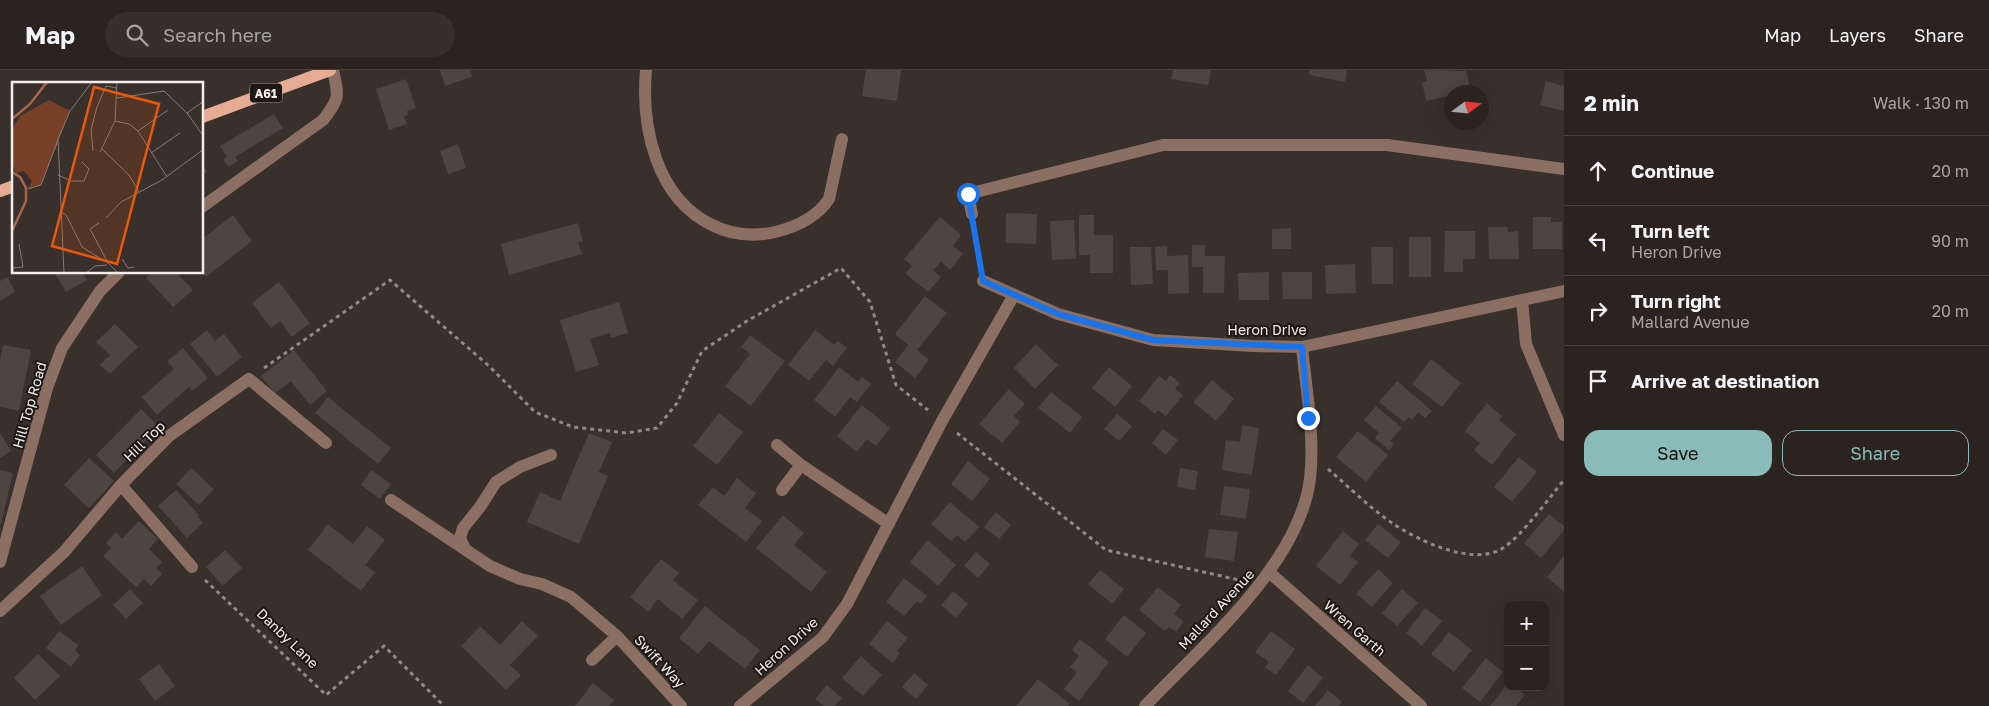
<!DOCTYPE html>
<meta charset="utf-8">
<style>
:root{--surface:#2b2320;--page:#372f2d;--text:#f1f3f6;--muted:#a6a4a5;--line:#47403e;--accent:#8bbbb9}
body{margin:0;font-family:"Golos Text",sans-serif;background:var(--page);color:var(--text)}
.controls{position:absolute;right:15px;bottom:15px;display:grid;overflow:hidden;border-radius:10px;box-shadow:0 5px 20px #0002}
.controls button{width:45px;height:45px;display:grid;place-items:center;padding:0;border:0;border-bottom:1px solid var(--line);background:var(--surface);color:var(--text);font:25px sans-serif}
.compass{position:absolute;left:1444px;top:15px;width:45px;height:45px;border-radius:50%;background:var(--surface);box-shadow:0 5px 20px #0002;rotate:75deg}
.stop{position:absolute;width:15px;height:15px;margin:-11px;border:4px solid #1a73e8;border-radius:50%;background:#fff}
.stop.end{background:#1a73e8;border-color:#fff;box-shadow:0 1px 5px #0008}
.list{margin:0;padding:0;list-style:none}
h2{display:flex;justify-content:space-between;align-items:center;height:65px;margin:0;padding:0 20px;font-size:21px}
h2 small{font-size:16px;font-weight:400;color:var(--muted)}
.list li{display:grid;grid-template-columns:32px 1fr auto;gap:15px;align-items:center;box-sizing:border-box;height:70px;padding:0 20px;border-top:1px solid var(--line)}
.list b{display:block;font-size:19px;white-space:nowrap}
.list p{margin:0;font-size:16px;white-space:nowrap;color:var(--muted)}
.list em{font-size:16px;font-style:normal;color:var(--muted)}
.actions{display:flex;gap:10px;padding:15px 20px}
.actions a{flex:1;padding:11px 0;border:1px solid var(--accent);border-radius:15px;text-align:center;font-size:18px;color:var(--accent)}
.actions .main{background:var(--accent);color:#111}
.icon{flex:none;width:28px;height:28px;fill:none;stroke:currentColor;stroke-width:2;stroke-linecap:round;stroke-linejoin:round}
.map{position:relative;flex:none;width:1564px;height:636px;overflow:hidden}
header{display:flex;align-items:center;gap:30px;box-sizing:border-box;height:70px;padding:0 25px;background:var(--surface);border-bottom:1px solid var(--line)}
header strong{font-size:24px}
nav{display:flex;gap:28px;margin-inline-start:auto;font-size:18px}
.search{width:350px;height:45px;background:var(--page);display:flex;align-items:center;gap:12px;box-sizing:border-box;padding:0 18px;border-radius:28px;color:var(--muted);font-size:19px}
main{display:flex}
aside{flex:1;background:var(--surface)}
.map>svg:first-child{display:block}
.building{fill:#4e4440}
.lines{fill:none;stroke-linecap:round;stroke-linejoin:round}
.path{stroke:#928a86;stroke-width:3;stroke-dasharray:4 4;stroke-linecap:butt}
.minor{stroke:#8c6f63;stroke-width:12}
.major{stroke:#e6ab93;stroke-width:12}
.route{stroke:#1a73e8;stroke-width:6}
.labels{text-anchor:middle;dominant-baseline:central;stroke-width:4;stroke-linejoin:round;paint-order:stroke}
.shield{fill:#1d1816;stroke:#b3adaa;stroke-width:1}
.shield-label{font-size:12px;font-weight:bold;fill:#f3edea}
.street-label{font-size:14px;fill:#f3edea;stroke:#1d1816}
.inset-river{fill:none;stroke:#a6664c;stroke-width:2.5}
.inset-road{fill:none;stroke:#837b77;stroke-width:1}
.view{fill:#e8590c;fill-opacity:0.15;stroke:#e8590c;stroke-width:2.5}
.inset-edge{fill:none;stroke:#f3edea;stroke-width:2.5}
</style>
<header>
<strong>Map</strong>
<div class="search"><svg class="icon" aria-label="search" viewBox="0 0 24 24"><circle cx="10" cy="10" r="6"/><path d="M15 15l6 6"/></svg>Search here</div>
<nav><a>Map</a><a>Layers</a><a>Share</a></nav>
</header>
<main>
<div class="map">
<svg width="1564" height="636" viewBox="0 0 1564 636">
<rect width="100%" height="100%" fill="#392f2b"/>
<path class="building" d="M440 0H470L472 7 445 16Z
M866 0H901L897 31 862 26Z
M1173 0H1211L1208 15 1171 9Z
M1310 0H1347L1345 12 1309 5Z
M1424 0 1466 1 1471 21 1452 22V25L1426 31 1422 12 1427 11Z
M406 9 416 38 407 41 408 45 404 46 407 54 389 60 376 19Z
M1546 11 1564 16V41L1540 35Z
M274 44 283 58 235 87 238 91 228 97 223 89 227 87 220 76Z
M458 74 466 98 448 104 440 81Z
M202 93 207 102 202 104Z
M1006 143 1037 144 1036 174 1006 173Z
M233 145 252 171 206 207 202 203V169Z
M1079 145H1094V165H1113V203H1090V185H1079Z
M940 147 961 165 953 176 963 184 950 200 941 192 933 200 941 207 928 222 905 203 912 196 904 189Z
M1533 147H1551V152H1562V179H1533Z
M1074 150 1076 189 1052 190 1050 151Z
M578 153 583 171 578 172 582 184 509 205 501 174Z
M1488 157H1507L1508 162 1518 161 1519 189H1489Z
M1291 158V179H1272V159Z
M1445 161H1475V189H1463V202H1444Z
M1409 167H1431V207H1409Z
M1192 175H1205V186H1225L1224 223H1203V197H1192Z
M1167 176V186L1188 185 1189 223 1168 224V200H1156L1155 177Z
M1130 177H1151L1153 214 1131 215Z
M1371 177H1393V214H1372Z
M1355 194 1356 223 1326 224 1325 195Z
M54 202H83L87 210 66 222Z
M152 202H176L193 220 173 237 146 208Z
M1269 202V230H1239L1238 203Z
M1282 202H1312V229H1283Z
M8 207 15 222 0 231V211Z
M279 212 310 253 292 267 280 251 271 258 252 233Z
M925 226 947 243 917 280 929 290 915 308 895 292 908 275 895 264Z
M619 232 628 263 611 268 609 263 590 269 599 295 576 302 560 250Z
M115 254 138 277 110 304 100 295 110 285 96 272Z
M207 260 215 271 224 264 242 287 217 307 190 274Z
M815 260 834 275 838 271 847 278 833 296 826 290 809 311 788 295Z
M750 265 785 291 751 336 725 316 750 284 741 277Z
M1036 274 1058 295 1035 319 1014 298Z
M3 275 31 280 19 341 0 337V291Z
M183 278 208 308 192 321 189 317 157 345 142 327 174 299 167 291Z
M294 280 327 321 310 335 291 311 275 323 261 306Z
M1431 289 1461 313 1442 337 1412 314Z
M839 297 858 312 862 307 871 314 857 332 850 327 835 347 814 330Z
M1109 297 1132 316 1115 337 1092 318Z
M1170 305 1180 313 1175 319 1183 325 1166 346 1158 340 1155 344 1139 331 1159 306 1166 311Z
M1212 310 1234 329 1216 351 1193 332Z
M1397 311 1432 341 1425 348 1418 342 1412 350 1409 347 1404 352 1379 332Z
M1009 319 1025 334 1014 346 1020 352 1002 373 979 354Z
M1051 322 1082 347 1070 363 1038 338Z
M328 327 391 378 378 394 315 343Z
M1487 333 1502 346 1499 350 1516 364 1492 395 1474 380 1480 373 1465 361Z
M862 335 890 358 876 376 867 369 857 382 837 366Z
M1376 336 1402 358 1390 371 1394 374 1389 380 1375 368 1379 363 1364 350Z
M141 339 159 357 114 403 96 385Z
M719 343 743 362 717 395 693 376Z
M1117 344 1132 356 1119 371 1104 359Z
M1242 355 1259 358 1252 405 1222 400 1226 370 1240 372Z
M1163 359 1178 370 1166 385 1152 373Z
M1358 361 1388 385 1366 412 1336 387Z
M0 363 11 381 0 388Z
M589 363 612 372 599 402 608 406 579 474 527 452 540 422 560 431Z
M1519 387 1537 402 1512 432 1494 417Z
M89 388 114 411 89 438 64 415Z
M968 391 990 409 972 431 951 414Z
M191 398 214 419 199 435 176 414Z
M1180 398 1198 401 1195 420 1177 417Z
M0 400 13 403 1 454H0Z
M371 400 391 414 380 429 361 415Z
M737 408 756 423 745 438 762 451 746 472 698 435 713 417 724 426Z
M1224 416 1250 419 1246 449 1220 445Z
M176 420 199 445 198 447 203 453 187 468 158 436Z
M950 432 979 457 965 472 957 465 951 471 931 454Z
M996 442 1011 455 999 469 984 457Z
M1549 444 1564 456V460L1541 488 1524 473Z
M783 445 804 463 794 475 827 502 811 522 756 478Z
M139 451 158 469 149 479 162 492 156 498 162 504 151 516 144 509 136 517 103 486 111 478 106 473 116 462 122 469Z
M328 454 353 474 367 456 385 470 365 495 375 502 361 521 308 480Z
M1378 454 1401 472 1388 488 1365 470Z
M1209 459 1238 462 1234 491 1205 487Z
M1343 461 1359 474 1350 486 1358 492 1340 515 1316 496Z
M928 470 956 495 938 516 910 492Z
M225 480 242 498 223 516 206 497Z
M976 482 990 494 978 508 964 496Z
M1564 486V522L1547 507Z
M661 489 679 503 673 510 698 530 682 549 658 529 648 542 630 527Z
M82 496 102 525 61 555 40 526Z
M1378 499 1393 513 1372 537 1356 524Z
M1100 500 1124 519 1112 534 1088 514Z
M904 508 927 526 921 534 917 531 904 546 886 532Z
M1158 517 1181 535 1174 544 1184 552 1176 562 1169 557 1165 561 1139 540Z
M130 519 143 533 126 549 113 535Z
M1402 519 1418 533 1397 556 1382 543Z
M953 521 968 534 956 548 941 535Z
M705 536 760 580 745 599 709 571 698 584 679 568Z
M1425 538 1442 551 1422 576 1406 563Z
M1124 545 1146 563 1127 587 1105 569Z
M522 551 538 566 510 595 521 605 506 620 461 576 480 556 500 575Z
M887 551 908 568 897 581 900 583 893 593 869 574Z
M59 561 78 575 75 580 80 585 71 597 46 578Z
M1271 561 1295 579 1276 605 1265 597 1269 592 1255 582Z
M1449 562 1472 580 1454 602 1431 584Z
M1080 569 1109 592 1079 631 1064 619 1077 602 1070 597 1079 586 1072 580Z
M38 584 60 606 35 630 14 608Z
M861 586 882 605 863 626 842 608Z
M1486 588 1503 602 1480 632 1462 618Z
M159 594 175 616 155 631 139 609Z
M1308 595 1323 608 1303 633 1288 621Z
M914 603 928 615 916 629 902 617Z
M1038 609 1070 634 1068 636H1016Z
M593 613 614 630 609 636H575Z
M1508 614V617H1515L1525 625 1516 636H1490Z
M827 615 842 628 835 636H824L815 629Z
M1328 620 1342 632 1339 636H1315Z"/>
<g class="lines">
<path class="path" d="M974 160 980 193
M264 298 390 210 489 296 535 342 573 357 627 363 657 358 677 333 702 281 747 251 841 198 870 232 896 315 928 340
M957 363 1106 480 1239 510
M1328 399C1349 417 1370 438 1392 453 1419 471 1473 497 1503 478 1521 467 1549 428 1564 410
M205 510 326 625 384 576 444 636"/>
<path class="minor" d="M646 0C641 57 656 128 712 155 732 165 753 167 775 162 796 157 817 147 829 129L842 69
M202 137 323 50C340 28 339 27 333 0
M972 144 968 124 1163 75H1387L1564 99
M983 211 1058 244 1153 270 1253 276 1302 277 1564 221
M1522 230 1526 274 1564 365
M777 375 801 395 889 454
M121 415 192 497
M782 420 801 395
M391 430 490 496 520 509 542 514 571 527 617 566 681 636
M465 479 460 468 463 458 480 437 496 412 520 397 551 385
M0 492 47 318 62 278 100 221 119 202
M1270 503 1421 636
M0 541 64 482 121 415 169 366 249 309 326 373
M592 590 617 566
M740 636 823 567 847 534 942 351 1014 225
M1145 636C1202 576 1299 495 1310 409 1315 366 1306 319 1302 277"/>
<path class="major" d="M202 47 330 0
M0 121 14 116"/>
</g>
<g class="lines">
<path class="route" d="M968 124 983 211 1058 244 1153 270 1302 277 1308 348"/>
</g>
<g class="labels">
<rect class="shield" x="250" y="13.5" width="32" height="19" rx="4"/>
<g class="shield-label">
<text x="266" y="23">A61</text>
</g>
<g class="street-label">
<text x="1267" y="259">Heron Drive</text>
<text transform="translate(29 335) rotate(-74)">Hill Top Road</text>
<text transform="translate(144 371) rotate(-44)">Hill Top</text>
<text transform="translate(1216 539) rotate(-47)">Mallard Avenue</text>
<text transform="translate(1355 558) rotate(41)">Wren Garth</text>
<text transform="translate(288 568) rotate(44)">Danby Lane</text>
<text transform="translate(786 576) rotate(-42)">Heron Drive</text>
<text transform="translate(660 591) rotate(47)">Swift Way</text>
</g>
</g>
<g transform="translate(12 12)">
<rect width="191" height="191" fill="#392f2b"/>
<path d="M37 18 58 29 29 103 16 107 20 99 12 89 4 91 0 81V47L8 34Z" fill="#794028"/>
<path class="inset-river" d="M0 37 18 22 35 0M0 90 8 95 14 106V119L0 149"/>
<path class="inset-road" d="M105 16 152 9 175 31M192 19 175 31 192 55M103 39 117 42 126 49 155 95M126 49 156 28M90 67 117 93 127 110M81 69 79 48 85 25 94 4 105 6M88 70 103 39 105 0M139 71 168 51M46 93 59 99H72L77 87 70 80M16 107 29 103 46 58M49 130 54 133 70 165 96 181 106 191M94 136 109 120 150 98 192 67M87 141 78 147 95 179M110 177 116 186 122 185M1 191V186L11 185 7 162M52 191 46 57 58 29 80 0M74 191 83 184 95 183"/>
<path class="view" d="M82 5 147 22 105 182 40 164Z"/>
<rect width="191" height="191" class="inset-edge"/>
</g>
</svg>
<div class="controls">
<button>+</button>
<button>−</button>
</div>
<svg class="compass" viewBox="-18 -18 36 36"><path d="M0-13l5 13h-10z" fill="#e53935"/><path d="M0 13l5-13h-10z" fill="#a6a4a5"/></svg>
<div class="stop" style="left:968px;top:124px"></div>
<div class="stop end" style="left:1308px;top:348px"></div>
</div>
<aside>
<h2>2 min<small>Walk · 130 m</small></h2>
<ul class="list">
<li><svg class="icon" aria-label="ahead" viewBox="0 0 24 24"><path d="M12 20V5M6 11l6-6 6 6"/></svg><div><b>Continue</b></div><em>20 m</em></li>
<li><svg class="icon" aria-label="left" viewBox="0 0 24 24"><path d="M17 20v-9H6M10 6l-5 5 5 5"/></svg><div><b>Turn left</b><p>Heron Drive</p></div><em>90 m</em></li>
<li><svg class="icon" aria-label="right" viewBox="0 0 24 24"><path d="M7 20v-9h11M14 6l5 5-5 5"/></svg><div><b>Turn right</b><p>Mallard Avenue</p></div><em>20 m</em></li>
<li><svg class="icon" aria-label="arrive" viewBox="0 0 24 24"><path d="M6 21V4h12l-3 4 3 4H6"/></svg><div><b>Arrive at destination</b></div></li>
</ul>
<div class="actions"><a class="main">Save</a><a>Share</a></div>
</aside>
</main>
